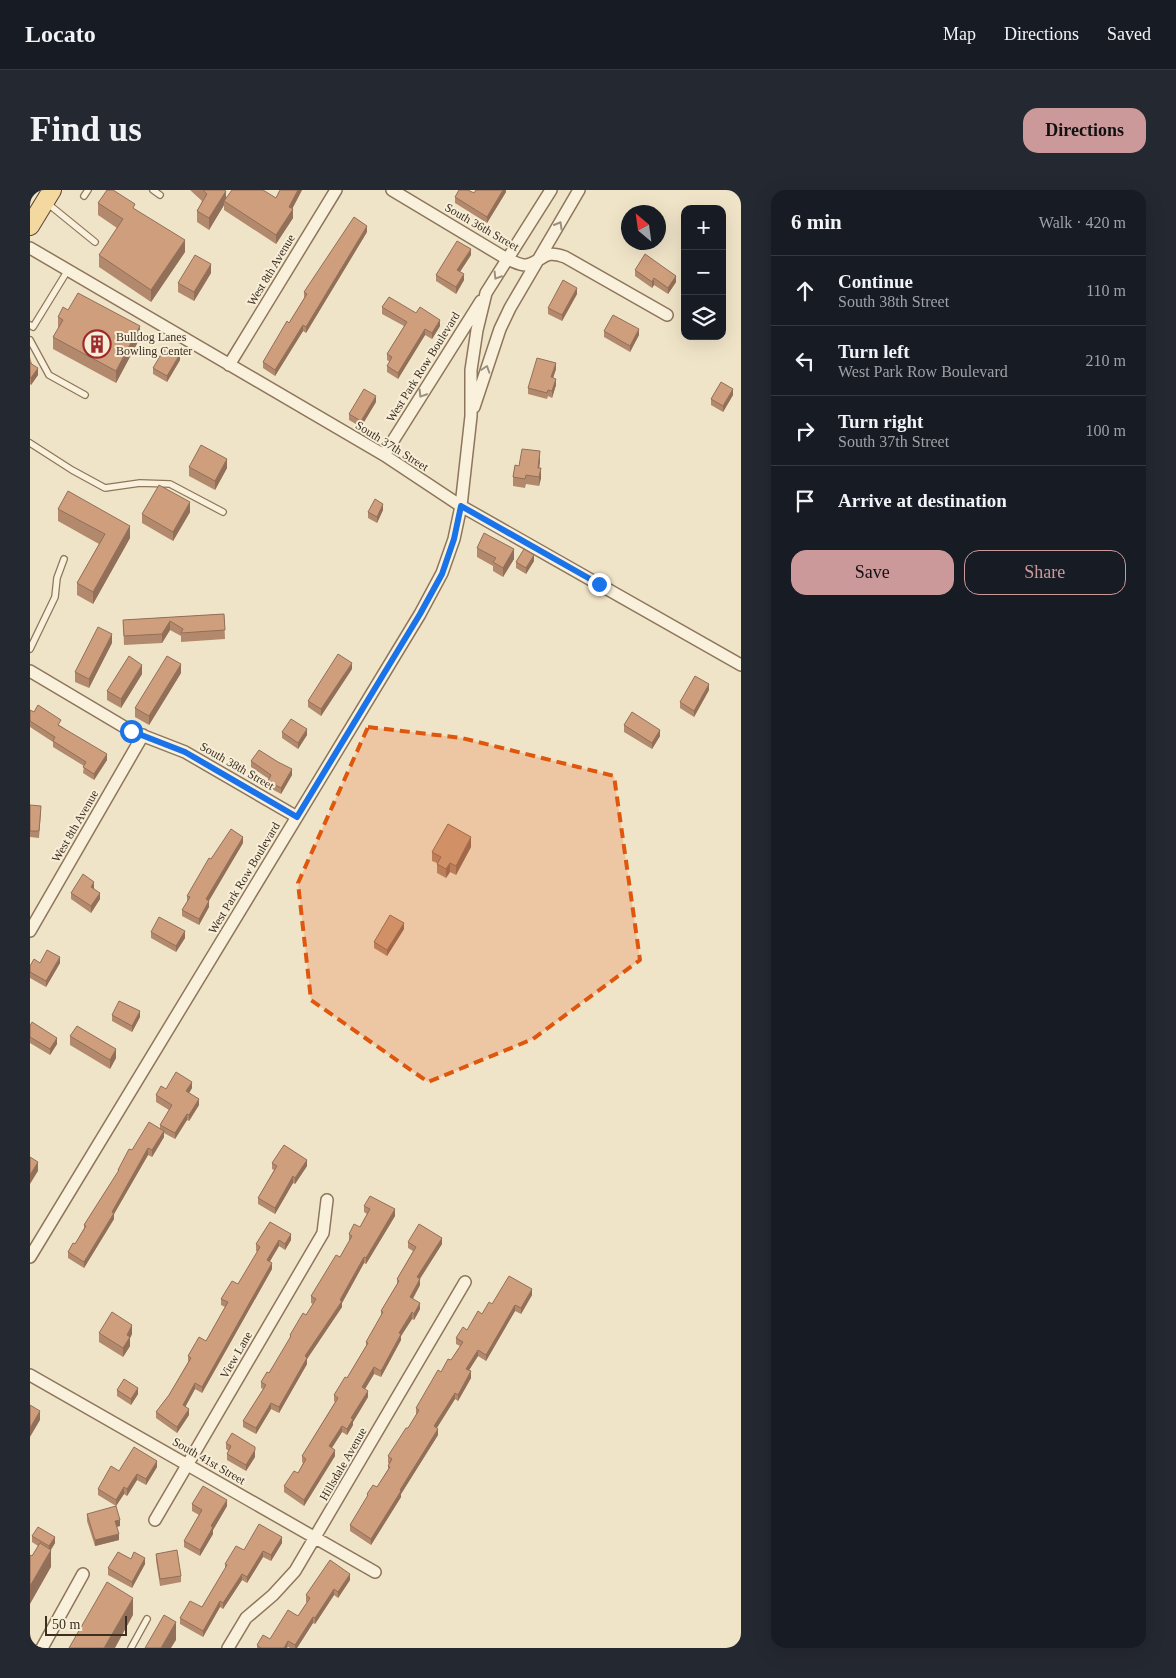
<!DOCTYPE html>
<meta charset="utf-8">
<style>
:root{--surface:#171b24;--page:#242831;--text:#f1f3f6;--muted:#9ea1a6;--line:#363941;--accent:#cc999b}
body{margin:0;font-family:"Times New Roman",serif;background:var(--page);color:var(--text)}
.controls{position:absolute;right:15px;top:15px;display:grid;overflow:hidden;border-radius:10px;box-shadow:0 5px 20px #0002}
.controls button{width:45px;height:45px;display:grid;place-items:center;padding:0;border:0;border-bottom:1px solid var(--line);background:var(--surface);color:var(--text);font:25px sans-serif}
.compass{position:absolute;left:591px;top:15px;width:45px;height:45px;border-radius:50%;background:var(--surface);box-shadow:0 5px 20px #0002;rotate:331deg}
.scale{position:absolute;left:15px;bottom:12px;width:82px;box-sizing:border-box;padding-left:5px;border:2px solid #3d2e20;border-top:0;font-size:14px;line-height:18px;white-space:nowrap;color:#3d2e20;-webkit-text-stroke:4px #f7eed8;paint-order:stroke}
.stop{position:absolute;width:15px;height:15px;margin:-11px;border:4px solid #1a73e8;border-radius:50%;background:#fff}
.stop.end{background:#1a73e8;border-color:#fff;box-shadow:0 1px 5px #0008}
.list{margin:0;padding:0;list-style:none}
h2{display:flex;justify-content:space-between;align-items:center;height:65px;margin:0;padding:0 20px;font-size:21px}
h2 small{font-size:16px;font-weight:400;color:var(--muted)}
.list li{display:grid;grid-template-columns:32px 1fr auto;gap:15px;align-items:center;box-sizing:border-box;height:70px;padding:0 20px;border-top:1px solid var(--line)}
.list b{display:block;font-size:19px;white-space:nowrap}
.list p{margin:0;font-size:16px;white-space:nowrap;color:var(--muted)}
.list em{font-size:16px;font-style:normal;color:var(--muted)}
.actions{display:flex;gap:10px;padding:15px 20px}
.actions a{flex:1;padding:11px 0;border:1px solid var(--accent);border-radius:15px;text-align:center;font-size:18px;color:var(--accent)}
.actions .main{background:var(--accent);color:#111}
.icon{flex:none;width:28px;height:28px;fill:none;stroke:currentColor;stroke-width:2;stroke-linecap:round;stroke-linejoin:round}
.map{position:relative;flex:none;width:711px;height:1458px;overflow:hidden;border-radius:15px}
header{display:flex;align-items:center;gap:30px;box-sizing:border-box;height:70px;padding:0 25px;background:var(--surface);border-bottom:1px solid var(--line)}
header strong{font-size:24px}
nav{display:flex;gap:28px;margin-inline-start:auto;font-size:18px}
.intro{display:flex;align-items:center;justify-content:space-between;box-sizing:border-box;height:120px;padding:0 30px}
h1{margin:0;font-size:35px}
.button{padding:12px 22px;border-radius:15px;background:var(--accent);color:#111;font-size:18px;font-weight:700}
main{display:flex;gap:30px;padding:0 30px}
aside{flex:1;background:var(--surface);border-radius:15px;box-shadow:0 5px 20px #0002}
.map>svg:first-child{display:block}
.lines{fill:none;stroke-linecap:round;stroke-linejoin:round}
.service-casing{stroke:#8d765c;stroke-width:8}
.minor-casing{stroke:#8d765c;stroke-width:14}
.primary-casing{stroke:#5b4430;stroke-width:20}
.service{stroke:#faf1dc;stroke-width:5.5}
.minor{stroke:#faf1dc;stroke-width:11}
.primary{stroke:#f3d9a0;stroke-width:18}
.wall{fill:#b2896c}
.shaded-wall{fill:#916f58}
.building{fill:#cf9f7d;stroke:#916f58}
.oneway{stroke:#9c907e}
.route{stroke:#1a73e8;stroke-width:6}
.marked{fill:#df570d;fill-opacity:0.2;stroke:#df570d;stroke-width:4;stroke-dasharray:10 6;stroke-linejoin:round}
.labels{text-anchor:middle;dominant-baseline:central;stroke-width:4;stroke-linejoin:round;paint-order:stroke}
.street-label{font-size:12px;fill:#3d2e20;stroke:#f7eed8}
.poi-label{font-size:12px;fill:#3d2e20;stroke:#f7eed8;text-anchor:start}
</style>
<header>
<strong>Locato</strong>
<nav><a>Map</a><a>Directions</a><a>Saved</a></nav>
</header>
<div class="intro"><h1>Find us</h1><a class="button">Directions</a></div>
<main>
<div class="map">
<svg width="711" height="1458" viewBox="0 0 711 1458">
<rect width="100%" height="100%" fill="#f0e4c8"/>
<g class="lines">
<g class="service-casing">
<path id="service" d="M123 0 130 5
M54 6 58 0
M17 13 65 52
M0 135 3 137 38 80
M0 150 19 185 55 205
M0 253 42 280 75 298 110 293 140 294 193 322
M0 459 25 407 27 388 34 369
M101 1458 117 1429"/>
</g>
<g class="minor-casing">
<path id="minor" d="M362 0 477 69C483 71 491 76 497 75 515 70 513 59 535 67L637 125
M0 58 354 265 431 316 711 475
M199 175 306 0
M444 217 470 139 480 118 549 0
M354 265 451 111
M0 481 101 541 155 562 267 627
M0 741 113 545
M0 1067 390 424 412 383 424 349 431 316 441 226V180L447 140 456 103 521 0
M0 1185 345 1382
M125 1330 293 1043 297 1010
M12 1458 53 1384
M198 1458 216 1428 243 1405 265 1381 435 1092"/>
</g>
<g class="primary-casing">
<path id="primary" d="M0 36 22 0"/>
</g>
<use href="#service" class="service"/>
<use href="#minor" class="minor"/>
<use href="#primary" class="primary"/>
</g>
<path class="wall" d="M160 0H194L196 9 246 8 250 0H272L262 19 263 28 246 54 194 20V15L179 40 167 32V21L172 11Z
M476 0V2L457 33 425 13V7L444 3Z
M68 13 105 19 155 62 121 112 69 77V65L87 38 68 25Z
M337 42 276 143 273 141 245 186 233 178V172L259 133 274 108V102Z
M441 65 430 82 434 90 426 104 406 91V85Z
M605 80 646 92 638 104 624 95 622 98 605 86Z
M181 83 164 111 148 102V93Z
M547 104 532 131 518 124V118Z
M352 117 386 123 410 136 402 149 395 145 368 189 357 182V176L360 172 357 170V164L374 136 352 124Z
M38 120 110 148 86 193 23 159V147L28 139V127Z
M574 141 609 145 600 162 574 147Z
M0 167 2 174 8 185 1 195 0 194Z
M150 170 137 192 123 184V178Z
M526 179 523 188 526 195 522 208 518 206 517 209 498 204V198Z
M703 205 693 222 681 215V209Z
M346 212 331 237 319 230V224Z
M510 271 509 278 511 288 509 296 496 294 495 298 483 296V287L489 276Z
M159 277 197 278 185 300 159 286Z
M28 319 100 348 63 414 47 405V393L69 354 28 331Z
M353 320 347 333 338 328V322Z
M160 322 143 351 112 333V324Z
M447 358 484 369 473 387 463 381V376L447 367Z
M504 371 496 384 486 378V372Z
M194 424 195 449 151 452V446L140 440 132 453 94 455 93 430Z
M82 453 59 498 45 492V482Z
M322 479 291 526 278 517V511Z
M151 483 119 535 105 527V518Z
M112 484 91 518 77 510V501Z
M679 500 664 527 650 518V512Z
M0 520 31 536 77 570 64 590 53 583 54 576 23 557V552L0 537Z
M594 535 630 546 622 559 594 542Z
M252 542 277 545 268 559 252 548Z
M221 571 262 585 251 604 238 597V591L239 589 221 577Z
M0 615 11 622 9 648 0 647Z
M213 653 178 711 179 717 169 735 152 726V720L157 712V706L181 669Z
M441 657 426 685 420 682 416 688 407 683V673L402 671V662Z
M64 698 70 709 61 723 41 709V703Z
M374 739 357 766 344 758V752Z
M121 742 155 748 146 762 121 748Z
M10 773H30L16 797 0 788V776Z
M82 825 110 827 102 842 82 831Z
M0 836 27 854 20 865 0 853Z
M40 846 86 868 80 879 40 855Z
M162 898 159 903 169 915 159 931 157 930 145 949 134 943V947L122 967 118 965 84 1024V1029L54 1078 38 1068V1062L45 1054 54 1038V1035L88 982V980L102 960 130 939V935L139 920 126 912V905L136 899Z
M242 973 277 976 265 994 263 993 245 1024 228 1014V1008L244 980 242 979Z
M334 1016 365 1026 336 1074 334 1073 312 1113V1117L277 1169V1174L249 1223 241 1219 226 1244 213 1237V1231L233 1199 231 1198V1192L239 1183 260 1149V1145L276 1125 283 1114 281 1113V1106L310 1067 320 1050H319V1044L330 1037 337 1024 334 1022Z
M240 1032 261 1050 255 1060 249 1056 240 1071 242 1079 172 1203 165 1199 155 1217 159 1225 147 1243 126 1228V1222L139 1205 158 1172V1166L176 1151 195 1117 191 1115V1109L208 1094 228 1062 226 1061V1054Z
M378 1052 412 1054 390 1089V1095L383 1109 390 1119 384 1130 382 1129 371 1146V1150L351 1187 344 1184 335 1199 338 1207 323 1232V1235L317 1245 312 1242 302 1258 305 1266 274 1316 254 1302V1296L268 1283 273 1273 272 1272V1266L305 1212 304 1211V1205L317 1188 336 1156V1152L351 1126V1121L367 1094V1089L383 1061 378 1058Z
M502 1105 491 1124 485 1121 456 1171 448 1166 439 1180 441 1188 428 1211 425 1209 407 1238 408 1245 371 1304V1307L341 1355 320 1341V1335L337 1308V1304L347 1297 358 1279V1276L359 1274 358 1273V1266L378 1238 386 1225V1218L411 1182 421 1170 430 1156 426 1154V1148L437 1140 462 1114Z
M69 1143 102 1144 100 1148V1156L93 1167 69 1152Z
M87 1200 108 1204 101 1215 87 1206Z
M196 1253 225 1267 216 1281 197 1270V1264L199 1261 196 1259Z
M127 1277 116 1295 107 1290 97 1306 94 1304 86 1316 68 1305V1299L89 1281Z
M162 1314 197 1316 183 1340V1344L170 1366 154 1357V1351L169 1325 162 1321Z
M57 1324 90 1336 87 1337 89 1350 65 1356 57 1331Z
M2 1346 25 1353 21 1360V1377L2 1366 8 1356 2 1352Z
M252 1353 241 1371 233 1367 217 1393 212 1390 193 1419 190 1417 173 1447 150 1434V1428L172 1417 195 1379V1374L214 1360Z
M126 1364 151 1386V1392L130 1396 126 1370Z
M101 1369 115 1374 102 1398 78 1385V1378Z
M320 1390 308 1408 304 1405 285 1434 283 1433 267 1458H260L258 1457 257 1458H227V1455L240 1449 268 1426 277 1412H276V1405Z"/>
<path class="shaded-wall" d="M268 0H272L259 25V17Z
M473 0H476V2L457 33V27Z
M196 1V12L194 11V15L179 40V28Z
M263 19V28L246 54V45Z
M337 36V42L276 143V137Z
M155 50V62L121 112V100Z
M441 59V65L427 86V80Z
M181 74V83L164 111V102Z
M434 84V90L426 104V97Z
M646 86V92L638 104V98Z
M624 88V95L622 98V92Z
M547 98V104L532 131V125Z
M410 130V136L402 149V143Z
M273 135V141L245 186V180Z
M110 136V148L86 193V181Z
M395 139V145L368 189V183Z
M609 139V145L600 162V156Z
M150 164V170L137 192V186Z
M526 173V179L521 194V187Z
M8 178V185L1 195V188Z
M526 189V195L522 208V201Z
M703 199V205L693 222V216Z
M346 206V212L331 237V231Z
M510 261V271L508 287V278Z
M197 269V278L185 300V291Z
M511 278V288L509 296V287Z
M160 312V322L143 351V342Z
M353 314V320L347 333V327Z
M100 336V348L63 414V402Z
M484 359V369L473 387V378Z
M504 365V371L496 384V378Z
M140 431V440L132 453V444Z
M82 444V453L59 498V489Z
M322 473V479L291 526V519Z
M151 474V483L119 535V526Z
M112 475V484L91 518V509Z
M679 494V500L664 527V521Z
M277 539V545L268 559V553Z
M630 540V546L622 559V553Z
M77 564V570L64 590V584Z
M262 579V585L251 604V598Z
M213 647V653L176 716V709Z
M441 647V657L426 685V676Z
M420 673V682L416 688V679Z
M64 692V698L61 703V697Z
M70 703V709L61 723V716Z
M179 711V717L169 735V729Z
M374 733V739L357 766V760Z
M155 741V748L146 762V756Z
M30 767V773L16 797V791Z
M110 821V827L102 842V836Z
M27 848V854L20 865V859Z
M86 859V868L80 879V870Z
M162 892V898L156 908V901Z
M169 909V915L159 931V925Z
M157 924V930L145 949V943Z
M134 941V947L122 967V960Z
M118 958V965L84 1024V1029L54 1078V1072L82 1022Z
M277 970V976L265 994V988Z
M8 972V981L0 994V985Z
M263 986V993L245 1024V1018Z
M365 1019V1026L336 1074V1068Z
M261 1044V1050L255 1060V1054Z
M412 1048V1054L387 1093V1087Z
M249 1050V1056L237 1076V1070Z
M334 1067V1073L312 1113V1117L277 1169V1174L249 1223V1217L275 1166 310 1110Z
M242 1073V1079L172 1203V1197Z
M390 1089V1095L380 1113V1107Z
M502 1099V1105L491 1124V1118Z
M390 1113V1119L384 1130V1124Z
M485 1115V1121L456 1171V1165Z
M382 1122V1129L371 1146V1150L351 1187V1181L369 1143Z
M102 1135V1144L100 1148V1156L93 1167V1158L97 1145Z
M448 1160V1166L436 1185V1179Z
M344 1177V1184L332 1204V1197Z
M441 1181V1188L428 1211V1205Z
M165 1193V1199L153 1221V1215Z
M108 1198V1204L101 1215V1209Z
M338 1201V1207L323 1232V1235L317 1245V1239L321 1228Z
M425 1203V1209L404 1242V1236Z
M241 1213V1219L226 1244V1238Z
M159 1219V1225L147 1243V1237Z
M10 1221V1230L0 1247V1238Z
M312 1236V1242L299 1262V1256Z
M408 1239V1245L371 1304V1307L341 1355V1349L370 1300Z
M225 1260V1267L216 1281V1275Z
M305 1260V1266L274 1316V1310Z
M127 1271V1277L116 1295V1289Z
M107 1284V1290L97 1306V1299Z
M94 1297V1304L86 1316V1310Z
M197 1310V1316L183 1340V1344L170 1366V1360L181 1336Z
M90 1330V1336L85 1337V1331Z
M89 1344V1350L65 1356V1350Z
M25 1347V1353L19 1362V1356Z
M252 1347V1353L241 1371V1365Z
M21 1360V1377L0 1414V1396Z
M233 1361V1367L217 1393V1387Z
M115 1368V1374L102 1398V1392Z
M212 1384V1390L193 1419V1413Z
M320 1384V1390L308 1408V1402Z
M304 1399V1405L285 1434V1428Z
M103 1408V1425L85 1458H74Z
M190 1411V1417L173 1447V1441Z
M283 1427V1433L267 1458H265V1455Z
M146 1432V1450L141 1458H131Z
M258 1451 257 1458H254Z"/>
<path class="building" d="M77 0H83L105 14 103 18 155 50 121 100 69 65 93 29 68 13Z
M173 0H194L196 1 179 28 167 21 177 4Z
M202 0H233L246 8 250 0H268L259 17 263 19 246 45 194 11Z
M429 0H438L444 3 446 0H473L457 27 425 7Z
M324 27 337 36 276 137 273 135 245 180 233 172 257 131 259 133 277 104 274 102Z
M427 51 441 59 427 80 434 84 426 97 406 85Z
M615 64 646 86 638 98 624 88 622 92 605 80Z
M165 65 181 74 164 102 148 93Z
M533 90 547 98 532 125 518 118Z
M48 103 110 136 86 181 23 147 33 130 28 127 33 117 38 120Z
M359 107 386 123 390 117 410 130 402 143 395 139 368 183 357 176 362 167 357 164 377 132 352 117Z
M583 125 609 139 600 156 574 141Z
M136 156 150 164 137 186 123 178Z
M507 168 526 173 521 187 526 189 522 201 518 200 517 203 498 198Z
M0 173 8 178 1 188 0 187Z
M691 192 703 199 693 216 681 209Z
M334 199 346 206 331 231 319 224Z
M171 255 197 269 185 291 159 277Z
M492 259 510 261 508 278H511L509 287 496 285 495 289 483 287 485 275 489 276Z
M129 295 160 312 143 342 112 324Z
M38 301 100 336 63 402 47 393 75 344 28 319Z
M345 309 353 314 347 327 338 322Z
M454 343 484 359 473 378 463 372 466 368 447 358Z
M494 359 504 365 496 378 486 372Z
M194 424 195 440 151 443 153 439 140 431 132 444 94 446 93 430Z
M68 437 82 444 59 489 45 482Z
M308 464 322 473 291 519 278 511Z
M99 466 112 475 91 509 77 501Z
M137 466 151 474 119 526 105 518Z
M665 486 679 494 664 521 650 512Z
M8 515 31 530 28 535 77 564 64 584 53 577 56 572 23 551 25 547 0 531V520L4 522Z
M602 522 630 540 622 553 594 535Z
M261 529 277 539 268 553 252 542Z
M229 560 248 572 262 579 251 598 238 591 241 585 221 571Z
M0 615 11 616 9 641H0Z
M418 634 441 647 426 676 420 673 416 679 407 674 411 667 402 662Z
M201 639 213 647 176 709 179 711 169 729 152 720 160 707 157 706 179 668 181 669Z
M53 684 64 692 61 697 70 703 61 716 41 703Z
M360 725 374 733 357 760 344 752Z
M129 727 155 741 146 756 121 742Z
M17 760 30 767 16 791 0 782V776L4 769 10 773Z
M89 811 110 821 102 836 82 825Z
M2 832 27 848 20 859 0 847V836Z
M47 836 86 859 80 870 40 846Z
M146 882 162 892 156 901 169 909 159 925 157 924 145 943 130 935 142 915 126 905 131 896 136 899Z
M119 932 134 941 122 960 118 958 82 1022 84 1023 54 1072 38 1062 43 1053 45 1054 56 1036 54 1035 89 980H88L99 959 102 960Z
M254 955 277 970 265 988 263 986 245 1018 228 1008 247 976 242 973Z
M0 967 8 972 0 985Z
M340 1006 365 1019 336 1068 334 1067 310 1110 312 1111 275 1166 277 1168 249 1217 241 1213 226 1238 213 1231 236 1195 231 1192 237 1182 239 1183 261 1146 260 1145 273 1123 276 1125 286 1109 281 1106 306 1065 310 1067 322 1046 319 1044 324 1034 330 1037 340 1019 334 1016Z
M240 1032 261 1044 255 1054 249 1050 237 1070 242 1073 172 1197 165 1193 153 1215 159 1219 147 1237 126 1222 139 1205 161 1168 158 1166 169 1147 176 1151 198 1112 191 1109 202 1091 208 1094 230 1057 226 1054Z
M389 1034 412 1048 387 1087 390 1089 380 1107 390 1113 384 1124 382 1122 369 1143 371 1144 351 1181 344 1177 332 1197 338 1201 321 1228 323 1229 317 1239 312 1236 299 1256 305 1260 274 1310 254 1296 264 1281 268 1283 276 1269 272 1266 308 1208 304 1205 315 1187 317 1188 338 1153 336 1152 353 1122 351 1121 369 1091 367 1089 386 1057 378 1052Z
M479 1086 502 1099 491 1118 485 1115 456 1165 448 1160 436 1179 441 1181 428 1205 425 1203 404 1236 408 1239 370 1300 371 1301 341 1349 320 1335 338 1305 337 1304 343 1295 347 1297 360 1277 358 1276 362 1269 358 1266 376 1238H378L389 1220 386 1218 408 1180 411 1182 418 1169 421 1170 433 1152 426 1148 433 1137 437 1140 448 1121 452 1124 459 1112 462 1114Z
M82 1122 102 1135 97 1145 100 1147 93 1158 69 1143Z
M94 1189 108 1198 101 1209 87 1200Z
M0 1215 10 1221 0 1238Z
M202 1243 225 1257V1260L216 1275 197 1264 201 1256 196 1253Z
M104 1257 127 1271 116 1289 107 1284 97 1299 94 1297 86 1310 68 1299 81 1276 89 1281Z
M173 1296 197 1310 181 1336 183 1337 170 1360 154 1351 172 1320 162 1314Z
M86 1316 90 1330 85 1331 89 1344 65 1350 57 1324Z
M229 1334 252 1347 241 1365 233 1361 217 1387 212 1384 193 1413 190 1411 173 1441 150 1428 160 1411 172 1417 197 1375 195 1374 206 1356 214 1360Z
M8 1337 25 1347 19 1356 2 1346Z
M10 1353 21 1360 0 1396V1365L2 1366Z
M147 1360 151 1386 130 1389 126 1364Z
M88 1362 101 1369 104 1362 115 1368 102 1392 78 1378Z
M300 1370 320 1384 308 1402 304 1399 285 1428 283 1427 265 1455 258 1451 254 1458H231L227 1455 233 1445 240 1449 258 1420 268 1426 280 1408 276 1405Z
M77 1392 103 1408 74 1458H39Z
M134 1425 146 1432 131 1458H115Z"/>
<defs><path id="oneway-chevron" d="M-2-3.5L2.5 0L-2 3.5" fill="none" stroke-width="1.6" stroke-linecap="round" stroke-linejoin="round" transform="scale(1.25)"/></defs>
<g class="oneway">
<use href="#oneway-chevron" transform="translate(529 35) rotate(-60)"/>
<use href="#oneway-chevron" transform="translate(467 86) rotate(122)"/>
<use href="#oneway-chevron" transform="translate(456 179) rotate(-72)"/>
<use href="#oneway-chevron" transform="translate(392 204) rotate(122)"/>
</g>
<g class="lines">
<path class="route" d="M101 541 155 562 267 627 390 424 412 384 424 349 431 316 569 394"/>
</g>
<path class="marked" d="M338 537 432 548 584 586 610 770 503 849 398 892 281 810 268 693Z"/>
<defs>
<g id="building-ring" transform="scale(1.4375)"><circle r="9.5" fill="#f7eed8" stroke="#9e2a2b" stroke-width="1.5"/><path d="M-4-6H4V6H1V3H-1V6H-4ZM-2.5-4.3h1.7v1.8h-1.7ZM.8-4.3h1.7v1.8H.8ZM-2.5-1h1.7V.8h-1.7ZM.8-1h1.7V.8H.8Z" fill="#9e2a2b"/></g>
</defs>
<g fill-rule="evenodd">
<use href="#building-ring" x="67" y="154"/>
</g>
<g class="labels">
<g class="street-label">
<text transform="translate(452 37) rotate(30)">South 36th Street</text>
<text transform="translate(241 80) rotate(-59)">West 8th Avenue</text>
<text transform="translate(393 177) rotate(-58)">West Park Row Boulevard</text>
<text transform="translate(362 256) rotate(32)">South 37th Street</text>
<text transform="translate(207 576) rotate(30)">South 38th Street</text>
<text transform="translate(45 636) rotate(-60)">West 8th Avenue</text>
<text transform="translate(214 688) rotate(-59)">West Park Row Boulevard</text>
<text transform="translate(206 1165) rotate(-60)">View Lane</text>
<text transform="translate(179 1271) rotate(30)">South 41st Street</text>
<text transform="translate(313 1274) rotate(-60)">Hillsdale Avenue</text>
</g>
<g class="poi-label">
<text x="86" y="147">Bulldog Lanes<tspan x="86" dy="14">Bowling Center</tspan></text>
</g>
</g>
</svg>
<div class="controls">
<button>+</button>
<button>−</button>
<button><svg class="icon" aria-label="layers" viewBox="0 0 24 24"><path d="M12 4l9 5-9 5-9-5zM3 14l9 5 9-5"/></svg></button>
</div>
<svg class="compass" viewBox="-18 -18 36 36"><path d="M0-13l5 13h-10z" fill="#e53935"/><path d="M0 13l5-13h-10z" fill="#9ea1a6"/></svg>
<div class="scale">50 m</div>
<div class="stop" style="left:101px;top:541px"></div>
<div class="stop end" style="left:569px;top:394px"></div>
</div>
<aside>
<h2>6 min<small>Walk · 420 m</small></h2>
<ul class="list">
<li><svg class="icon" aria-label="ahead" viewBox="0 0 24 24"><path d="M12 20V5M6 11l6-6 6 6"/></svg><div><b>Continue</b><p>South 38th Street</p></div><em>110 m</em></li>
<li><svg class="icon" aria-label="left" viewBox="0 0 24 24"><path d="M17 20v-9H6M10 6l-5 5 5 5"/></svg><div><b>Turn left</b><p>West Park Row Boulevard</p></div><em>210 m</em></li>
<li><svg class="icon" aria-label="right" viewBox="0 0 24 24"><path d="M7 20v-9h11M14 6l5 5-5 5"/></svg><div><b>Turn right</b><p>South 37th Street</p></div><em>100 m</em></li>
<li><svg class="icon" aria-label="arrive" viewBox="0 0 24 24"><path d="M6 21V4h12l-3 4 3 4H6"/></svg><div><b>Arrive at destination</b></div></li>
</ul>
<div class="actions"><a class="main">Save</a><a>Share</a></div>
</aside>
</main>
